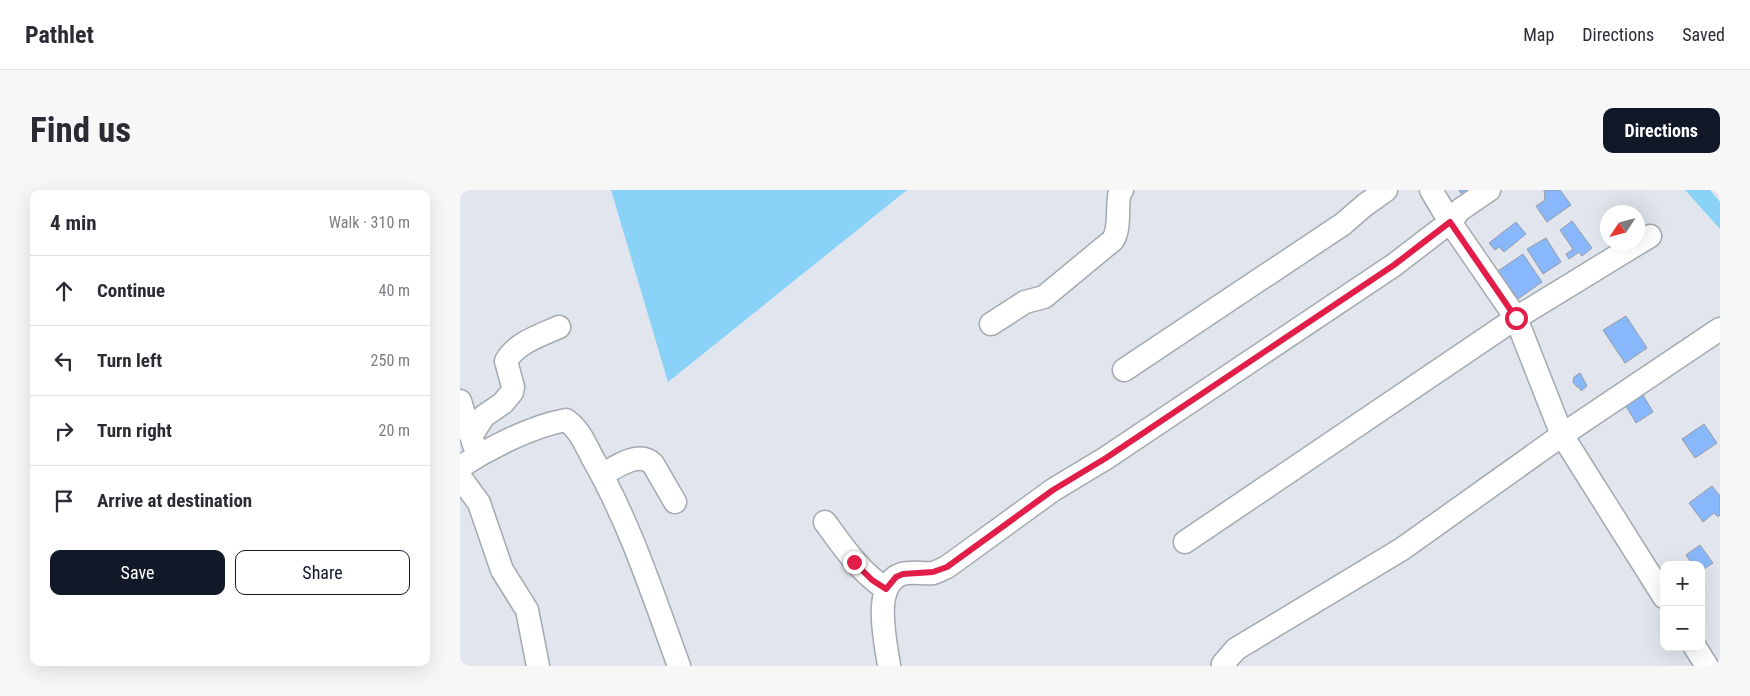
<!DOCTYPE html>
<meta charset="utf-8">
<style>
:root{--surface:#fff;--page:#f7f7f7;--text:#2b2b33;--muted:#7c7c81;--line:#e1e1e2;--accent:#111827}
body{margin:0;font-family:"Roboto Condensed",sans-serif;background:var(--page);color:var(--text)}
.controls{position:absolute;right:15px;bottom:15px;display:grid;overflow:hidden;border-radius:10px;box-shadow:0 5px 20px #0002}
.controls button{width:45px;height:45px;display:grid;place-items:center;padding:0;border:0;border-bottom:1px solid var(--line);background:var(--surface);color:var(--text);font:25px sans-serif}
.compass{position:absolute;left:1140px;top:15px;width:45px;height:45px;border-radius:50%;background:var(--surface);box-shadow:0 5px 20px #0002;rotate:234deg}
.stop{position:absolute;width:15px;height:15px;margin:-11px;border:4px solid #e11d48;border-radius:50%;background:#fff}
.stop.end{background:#e11d48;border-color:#fff;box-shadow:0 1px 5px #0008}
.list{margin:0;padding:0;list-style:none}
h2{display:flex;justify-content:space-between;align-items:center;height:65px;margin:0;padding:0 20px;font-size:21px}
h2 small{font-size:16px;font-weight:400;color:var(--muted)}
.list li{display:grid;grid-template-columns:32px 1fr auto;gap:15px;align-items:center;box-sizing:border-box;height:70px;padding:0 20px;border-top:1px solid var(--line)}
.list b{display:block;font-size:19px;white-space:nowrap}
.list em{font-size:16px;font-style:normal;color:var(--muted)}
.actions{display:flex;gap:10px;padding:15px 20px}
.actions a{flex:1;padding:11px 0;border:1px solid var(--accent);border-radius:10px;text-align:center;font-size:18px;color:var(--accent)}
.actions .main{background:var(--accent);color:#fff}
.icon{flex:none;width:28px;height:28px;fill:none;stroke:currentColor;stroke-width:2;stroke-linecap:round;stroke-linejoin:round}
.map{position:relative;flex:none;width:1260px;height:476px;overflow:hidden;border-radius:10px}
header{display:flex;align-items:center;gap:30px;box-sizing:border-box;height:70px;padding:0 25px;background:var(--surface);border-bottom:1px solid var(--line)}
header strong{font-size:24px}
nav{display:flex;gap:28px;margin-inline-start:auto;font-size:18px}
.intro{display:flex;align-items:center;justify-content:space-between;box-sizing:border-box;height:120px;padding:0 30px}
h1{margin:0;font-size:35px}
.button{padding:12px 22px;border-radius:10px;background:var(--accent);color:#fff;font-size:18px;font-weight:700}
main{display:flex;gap:30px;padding:0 30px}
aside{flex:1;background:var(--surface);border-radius:10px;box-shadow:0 5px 20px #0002}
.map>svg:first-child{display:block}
.water{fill:#8ad2f7}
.building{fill:#89b7fc;stroke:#989ca3}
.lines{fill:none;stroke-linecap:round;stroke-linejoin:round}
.minor-casing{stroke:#a4a9b0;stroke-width:25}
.minor{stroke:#fff;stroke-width:22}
.route{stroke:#e11d48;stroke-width:6}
</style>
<header>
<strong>Pathlet</strong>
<nav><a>Map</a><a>Directions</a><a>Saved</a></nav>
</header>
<div class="intro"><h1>Find us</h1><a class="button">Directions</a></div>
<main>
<aside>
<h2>4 min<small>Walk · 310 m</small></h2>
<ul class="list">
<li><svg class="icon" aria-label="ahead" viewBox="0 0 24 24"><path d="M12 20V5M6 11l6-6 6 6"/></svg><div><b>Continue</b></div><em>40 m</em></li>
<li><svg class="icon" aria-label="left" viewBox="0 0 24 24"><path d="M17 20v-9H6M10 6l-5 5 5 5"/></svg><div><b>Turn left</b></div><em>250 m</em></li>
<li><svg class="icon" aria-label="right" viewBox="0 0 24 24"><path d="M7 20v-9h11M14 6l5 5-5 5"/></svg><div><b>Turn right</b></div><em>20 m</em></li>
<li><svg class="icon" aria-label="arrive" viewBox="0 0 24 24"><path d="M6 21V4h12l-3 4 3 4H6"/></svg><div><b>Arrive at destination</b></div></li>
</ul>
<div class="actions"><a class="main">Save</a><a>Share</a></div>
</aside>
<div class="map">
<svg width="1260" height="476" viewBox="0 0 1260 476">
<rect width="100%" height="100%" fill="#e1e6ee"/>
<path class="water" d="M151 0H447L208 192Z
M1225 0H1250L1260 12V39Z"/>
<path class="building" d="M999 0H1012L1003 6Z
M1084 0H1100L1111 15 1087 32 1076 16 1085 10Z
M1112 31 1132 58 1122 66 1119 62 1109 69 1106 64 1113 59 1100 40Z
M1056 32 1066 44 1044 62 1039 57 1035 60 1029 53Z
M1086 48 1101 72 1083 84 1067 59Z
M1063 64 1082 92 1058 109 1038 81Z
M1166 126 1187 158 1165 173 1143 140Z
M1120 183 1127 196 1121 201 1119 197H1117L1113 192 1114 187Z
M1183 205 1193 222 1176 233 1166 216Z
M1244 234 1257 253 1235 268 1222 249Z
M1252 296 1260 306V325L1258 327 1254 323 1243 332 1229 313Z
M1240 355 1253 373 1241 381V375H1233L1226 365Z"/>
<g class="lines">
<g class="minor-casing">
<path id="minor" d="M971 0 990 32 1056 128 1102 245 1204 407
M531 134 565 112 584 107 653 50C661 37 656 17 660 1L662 0
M664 180 883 34 905 15 926 0
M0 211 14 255
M11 246 24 226 43 213 52 202 53 197 46 171C56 153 81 145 99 137
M0 277C29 258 72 236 106 230 119 239 125 253 132 267 170 333 193 405 219 476
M142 285C156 277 179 260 193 274L215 312
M0 287 19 313 42 380 67 420 78 476
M365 332C384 358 400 382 426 399
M725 352 1056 128 1190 46
M1235 457 1247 476
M429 476C426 453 411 394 442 384 452 381 463 384 473 383 477 382 482 379 487 377L593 300 646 268 934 75 990 32 1000 20 1029 0
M764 476 763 474 776 459 942 359 1102 245 1260 139"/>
</g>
<use href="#minor" class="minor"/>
</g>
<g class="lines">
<path class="route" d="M394 372 412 390 426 399 436 387 443 384 473 382 487 377 593 300 646 268 934 75 990 32 1056 128"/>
</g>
</svg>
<div class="controls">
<button>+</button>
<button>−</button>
</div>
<svg class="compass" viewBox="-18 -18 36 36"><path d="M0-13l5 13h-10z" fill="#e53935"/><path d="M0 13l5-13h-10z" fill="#7c7c81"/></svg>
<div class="stop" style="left:1056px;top:128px"></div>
<div class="stop end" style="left:394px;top:372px"></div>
</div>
</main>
